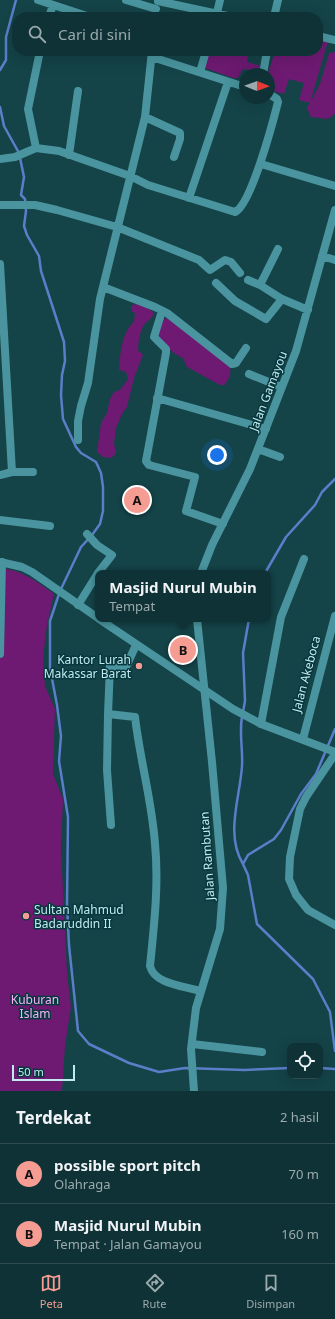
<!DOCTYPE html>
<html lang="id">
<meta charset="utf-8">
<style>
:root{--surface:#0f3236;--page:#1d3e42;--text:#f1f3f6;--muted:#9baaad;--line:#2f4d51;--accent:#f59c93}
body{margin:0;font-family:"Noto Sans",sans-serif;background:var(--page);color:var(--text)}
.controls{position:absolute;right:12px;bottom:12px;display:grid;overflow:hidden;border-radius:8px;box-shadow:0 4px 16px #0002}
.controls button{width:36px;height:36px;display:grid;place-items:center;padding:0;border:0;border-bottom:1px solid var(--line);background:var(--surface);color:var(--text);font:20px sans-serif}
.compass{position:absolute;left:239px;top:68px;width:36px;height:36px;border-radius:50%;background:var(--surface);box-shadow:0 4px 16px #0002;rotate:91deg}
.scale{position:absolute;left:12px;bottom:10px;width:63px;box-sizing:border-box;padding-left:4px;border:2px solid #c1e9ef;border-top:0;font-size:11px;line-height:14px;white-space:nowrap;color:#c1e9ef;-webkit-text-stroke:3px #06383e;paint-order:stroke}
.you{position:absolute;left:217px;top:455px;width:14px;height:14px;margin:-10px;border:3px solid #fff;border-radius:50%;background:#1a73e8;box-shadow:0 0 0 6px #1a73e833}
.badge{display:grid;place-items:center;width:26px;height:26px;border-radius:50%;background:var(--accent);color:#111;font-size:13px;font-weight:700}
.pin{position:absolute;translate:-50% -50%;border:2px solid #fff;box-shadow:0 1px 4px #0006}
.popup{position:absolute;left:95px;top:570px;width:176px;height:52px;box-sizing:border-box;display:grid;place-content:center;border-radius:8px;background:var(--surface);filter:drop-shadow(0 1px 3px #0005);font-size:13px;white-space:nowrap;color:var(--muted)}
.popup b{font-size:15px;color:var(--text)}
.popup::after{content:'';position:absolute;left:50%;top:100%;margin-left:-8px;border:8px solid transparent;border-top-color:var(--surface)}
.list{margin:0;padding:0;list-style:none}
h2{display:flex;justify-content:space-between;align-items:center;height:52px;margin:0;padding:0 16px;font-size:17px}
h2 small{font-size:13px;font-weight:400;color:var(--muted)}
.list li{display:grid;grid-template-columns:26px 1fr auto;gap:12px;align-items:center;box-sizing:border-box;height:60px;padding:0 16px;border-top:1px solid var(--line)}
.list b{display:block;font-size:15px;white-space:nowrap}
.list p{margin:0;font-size:13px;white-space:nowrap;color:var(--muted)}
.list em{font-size:13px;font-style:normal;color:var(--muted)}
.icon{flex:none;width:22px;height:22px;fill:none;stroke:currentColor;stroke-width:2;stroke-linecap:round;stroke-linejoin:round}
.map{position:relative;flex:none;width:335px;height:1091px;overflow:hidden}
.search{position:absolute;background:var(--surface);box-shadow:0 4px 16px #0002;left:12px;right:12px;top:12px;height:44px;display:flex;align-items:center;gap:10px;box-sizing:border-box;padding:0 14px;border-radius:16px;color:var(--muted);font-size:15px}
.sheet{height:172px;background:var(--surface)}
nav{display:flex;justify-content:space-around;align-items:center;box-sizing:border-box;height:56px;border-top:1px solid var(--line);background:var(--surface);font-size:11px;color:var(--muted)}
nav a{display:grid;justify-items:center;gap:2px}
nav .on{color:var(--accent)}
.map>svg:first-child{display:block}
.green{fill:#6e1a72}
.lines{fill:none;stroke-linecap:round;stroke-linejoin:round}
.stream{stroke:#5a7ec8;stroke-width:2.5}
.minor{stroke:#49949e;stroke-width:8}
.tertiary{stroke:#49949e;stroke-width:8}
.poi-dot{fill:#f59c93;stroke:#06383e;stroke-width:1.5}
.labels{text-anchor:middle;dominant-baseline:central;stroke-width:3;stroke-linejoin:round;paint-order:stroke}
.street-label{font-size:12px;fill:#c1e9ef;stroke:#06383e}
.poi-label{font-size:12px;fill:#c1e9ef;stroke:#06383e;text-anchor:end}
.park-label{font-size:12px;fill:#f6b2f7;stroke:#06383e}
</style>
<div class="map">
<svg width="335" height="1091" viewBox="0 0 335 1091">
<rect width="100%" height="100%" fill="#144348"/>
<path class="green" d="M318 39 328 41 310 103 299 100 304 83 289 79 284 94 269 90 268 74 275 51H318Z
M206 51H249L247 62 261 66 259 72 243 69 238 78H233L202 67Z
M335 52V114L328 119 311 117 307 108 320 84 329 53Z
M136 304 145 306 154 313C151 320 148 320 144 325 140 331 138 343 138 350L143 355 134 378 127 407 122 414 116 428 114 443 116 453 111 458 103 457 97 452 101 423 107 413 110 399 114 392 120 390 128 379 126 372 119 370C120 355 122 331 134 322L135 313 132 312 131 306Z
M173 317 231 360 230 376 225 385H220L187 367 183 358C171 353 165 345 158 335L159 323 164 319Z
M127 491 149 497 146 508 124 503Z
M0 568C22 570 36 581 54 594L47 625 43 658 45 686 55 709 53 774 63 799 61 849 67 973 71 1007 65 1046 62 1091H0Z"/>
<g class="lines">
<path class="stream" d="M0 70 6 60V37L16 0
M0 107 4 126 19 153 24 177 21 195 25 199 26 211 24 226 27 235 39 256 41 271 64 342 65 361 62 375 61 395 63 419 76 447 81 453 96 462 101 473 103 487V511L100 524 92 535 81 547 61 589
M265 573 286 537 315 505 322 492 335 479
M59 594 50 621V668L57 705 61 736 59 761 68 817 67 905 69 945 78 1031 89 1044 129 1063 159 1072 185 1068 244 1070 290 1068
M243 712 245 701 243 653 249 619
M242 717C239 733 243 749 242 766 240 798 225 834 243 864
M335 729 316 774 301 794 281 830 274 839 248 855 243 864 248 875 257 924 313 979 330 1012 335 1051
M320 1068 335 1069"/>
<path class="minor" d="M38 0 87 16
M126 0 156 9
M158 1 232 17
M49 17 53 5
M216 17 220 0
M274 17 278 0
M318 36 335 40
M152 57 245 87
M200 72 206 51
M263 74 267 51
M145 117 180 133V139L174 157
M36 148 28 109 40 51
M69 155 78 91
M0 159 15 157 36 148 59 151 130 176 148 185 235 212C251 205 273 122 278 102L277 99 269 94
M261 164 335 186
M189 198 228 82
M0 205H35L57 210 117 227 199 260 210 270 225 260 231 262 240 273
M322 256 335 260
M0 264 12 472 0 475
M248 280 260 285 282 299 308 310
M216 283 235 301 266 319 282 299
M260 285 278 249
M103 287 155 307 167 313 232 364 236 363 246 348
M162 311 154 337 166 349V353L146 461 149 465 195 477 186 511 223 524
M249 374 281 387
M157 398 266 429
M78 440V421L81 406 88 383 100 299 145 117 152 51
M258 449 280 457
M12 472H33
M0 520 50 526
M87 534 97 545 112 555 98 573
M201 573 212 545 250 469 296 351 335 210
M78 605 98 573
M136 645 125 669 110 666 108 714 135 717C140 760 152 801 155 844 159 884 154 926 150 966 154 984 184 986 200 991
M0 654 2 562
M108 714 107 770 111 825
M261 724 281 617 304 559
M303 739 335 616
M335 754 306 797 300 809 290 857 289 879 296 895 308 910 335 925
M192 1044 262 1052
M194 1091 191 1049 196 1008 220 929 223 888 212 762 197 619"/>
<path class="tertiary" d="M0 562 22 567 32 572 98 618
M99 619 233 709 261 724 335 752"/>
</g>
<g class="poi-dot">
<circle cx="139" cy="666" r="4"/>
<circle cx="26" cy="916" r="4"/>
</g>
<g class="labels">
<g class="street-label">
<text transform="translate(268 391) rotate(-69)">Jalan Gamayou</text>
<text transform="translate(306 674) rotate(-75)">Jalan Akeboca</text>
<text transform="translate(207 856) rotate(-94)">Jalan Rambutan</text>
</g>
<g class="poi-label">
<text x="131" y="659">Kantor Lurah<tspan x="131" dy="14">Makassar Barat</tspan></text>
<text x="34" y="909" text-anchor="start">Sultan Mahmud<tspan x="34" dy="14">Badaruddin II</tspan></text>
</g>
<g class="park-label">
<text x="35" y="999">Kuburan<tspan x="35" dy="14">Islam</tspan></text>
</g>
</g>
</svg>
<div class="controls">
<button><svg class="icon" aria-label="locate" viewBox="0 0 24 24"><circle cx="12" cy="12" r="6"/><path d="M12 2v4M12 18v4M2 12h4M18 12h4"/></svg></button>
</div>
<svg class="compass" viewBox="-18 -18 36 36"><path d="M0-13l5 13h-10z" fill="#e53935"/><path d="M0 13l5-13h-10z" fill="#9baaad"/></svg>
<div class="scale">50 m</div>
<div class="you"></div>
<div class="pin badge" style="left:137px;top:500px">A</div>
<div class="pin badge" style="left:183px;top:650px">B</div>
<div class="popup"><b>Masjid Nurul Mubin</b>Tempat</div>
<div class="search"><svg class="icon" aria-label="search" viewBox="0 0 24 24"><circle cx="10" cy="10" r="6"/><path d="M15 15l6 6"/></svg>Cari di sini</div>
</div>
<section class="sheet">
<h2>Terdekat<small>2 hasil</small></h2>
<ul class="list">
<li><span class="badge">A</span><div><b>possible sport pitch</b><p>Olahraga</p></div><em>70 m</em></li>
<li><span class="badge">B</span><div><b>Masjid Nurul Mubin</b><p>Tempat · Jalan Gamayou</p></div><em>160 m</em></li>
</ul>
</section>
<nav>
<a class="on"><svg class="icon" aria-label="map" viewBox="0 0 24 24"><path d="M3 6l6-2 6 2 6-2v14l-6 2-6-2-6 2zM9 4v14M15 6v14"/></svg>Peta</a>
<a><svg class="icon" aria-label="directions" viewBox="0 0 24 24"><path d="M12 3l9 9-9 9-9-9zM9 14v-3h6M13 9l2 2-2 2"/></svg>Rute</a>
<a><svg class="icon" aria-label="saved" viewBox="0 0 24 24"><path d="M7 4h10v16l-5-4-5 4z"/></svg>Disimpan</a>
</nav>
